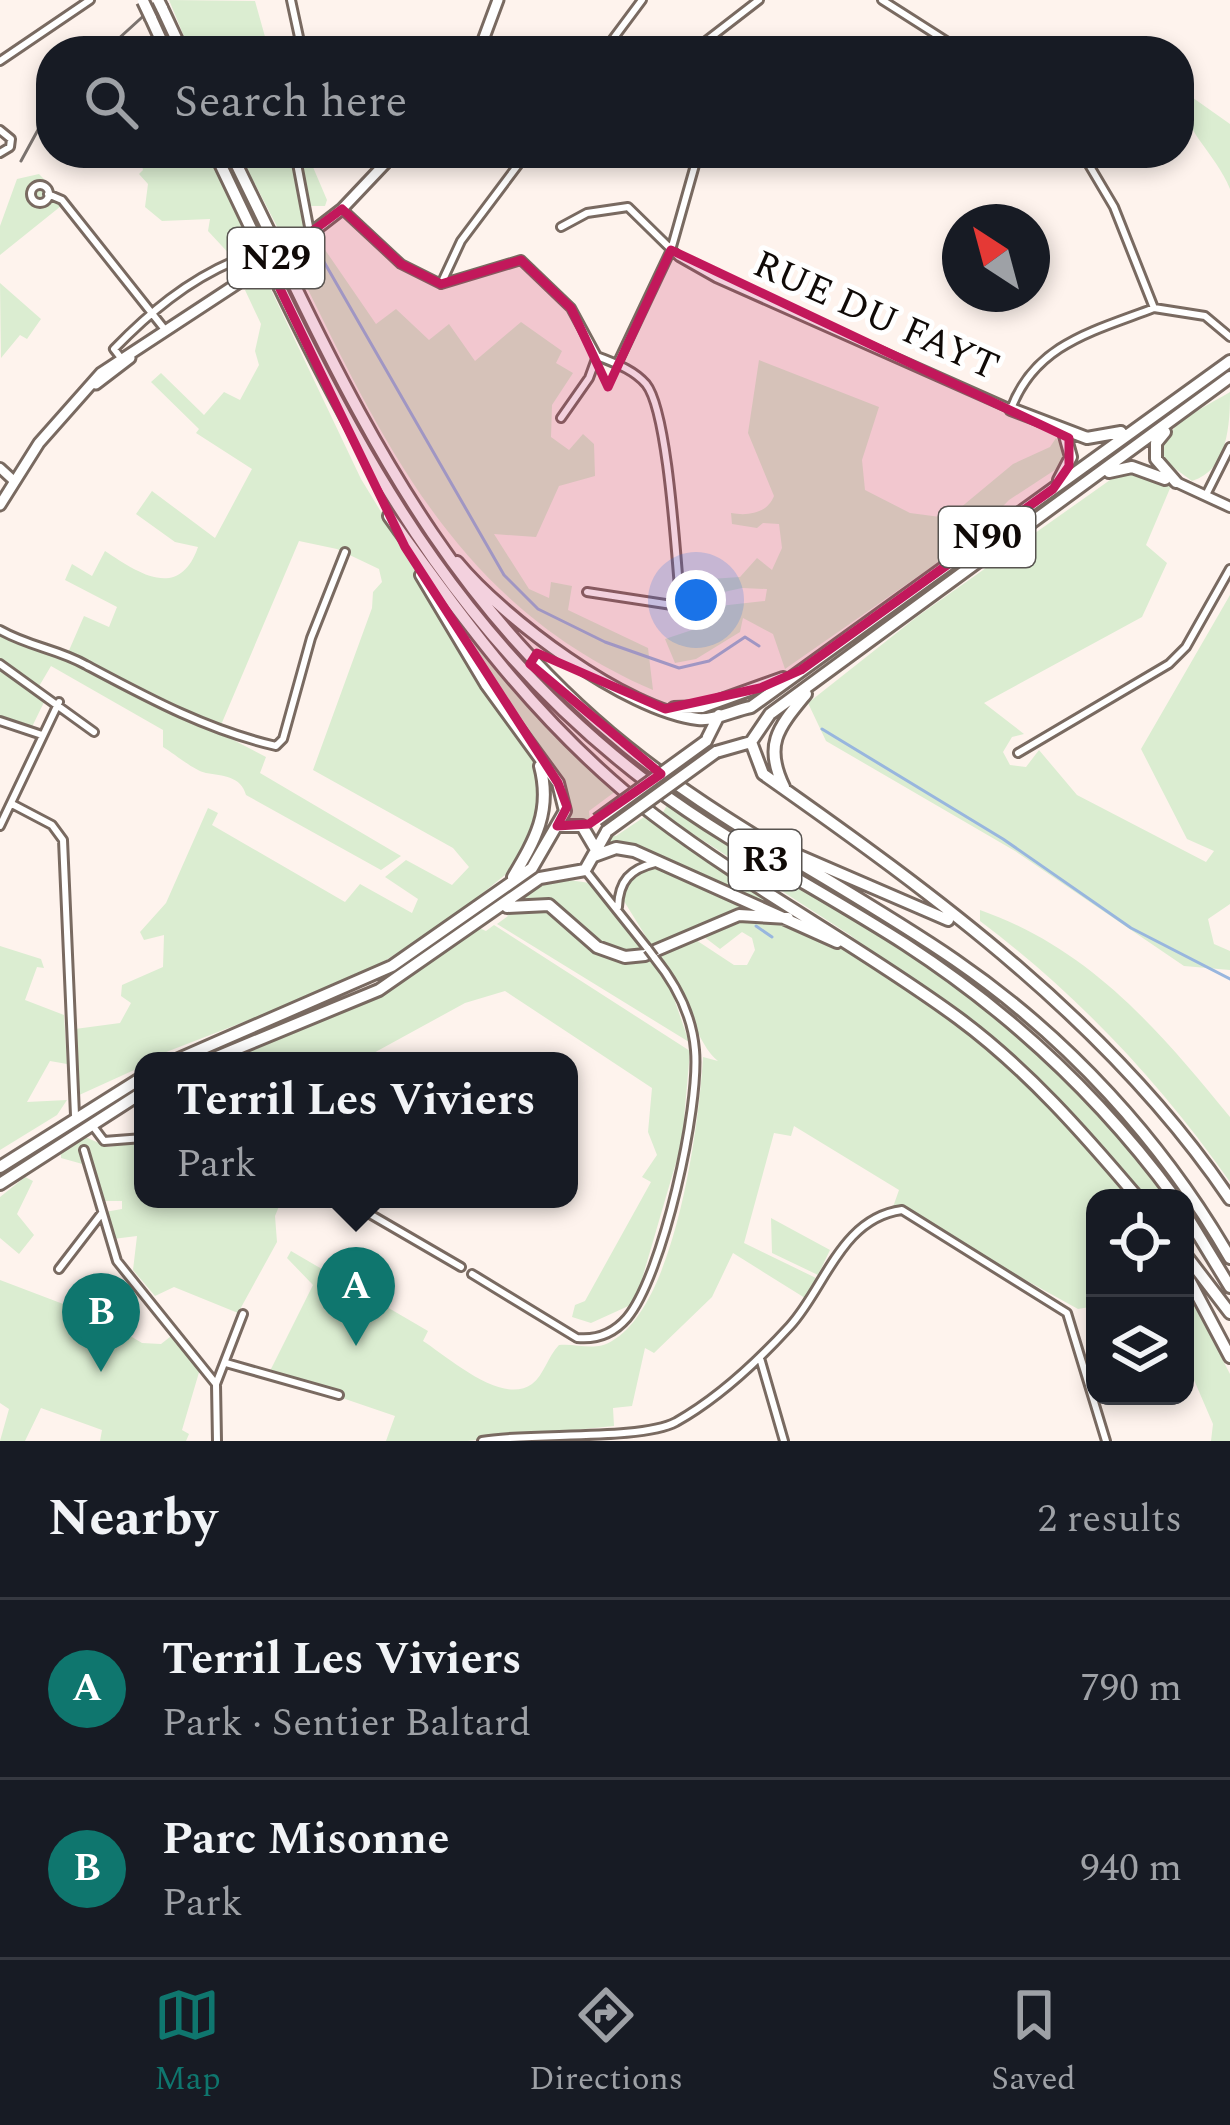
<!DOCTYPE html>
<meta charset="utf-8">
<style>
:root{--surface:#171b24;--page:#20242c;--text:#f1f3f6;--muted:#9ea1a6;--line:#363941;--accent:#0f766e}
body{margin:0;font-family:Spectral,serif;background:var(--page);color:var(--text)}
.controls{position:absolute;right:36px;bottom:36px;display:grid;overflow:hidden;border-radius:24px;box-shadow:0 6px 18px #0003}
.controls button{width:108px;height:108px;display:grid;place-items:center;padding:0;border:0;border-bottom:3px solid var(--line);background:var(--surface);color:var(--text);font:60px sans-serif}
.compass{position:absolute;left:942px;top:204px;width:108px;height:108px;border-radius:50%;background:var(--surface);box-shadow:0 6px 18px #0003;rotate:324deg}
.you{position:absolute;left:696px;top:600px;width:42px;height:42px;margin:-30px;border:9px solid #fff;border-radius:50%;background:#1a73e8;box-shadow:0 0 0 18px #1a73e833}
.badge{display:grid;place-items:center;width:78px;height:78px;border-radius:50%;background:var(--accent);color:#fff;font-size:39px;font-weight:700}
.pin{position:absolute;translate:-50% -99px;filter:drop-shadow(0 3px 6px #0008)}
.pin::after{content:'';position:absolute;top:63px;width:42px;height:36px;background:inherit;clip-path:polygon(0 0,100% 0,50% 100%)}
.popup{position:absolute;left:134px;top:1052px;width:444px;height:156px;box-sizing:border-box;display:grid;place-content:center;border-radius:24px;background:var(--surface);filter:drop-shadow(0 3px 9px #0005);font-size:39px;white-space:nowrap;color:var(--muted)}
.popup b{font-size:45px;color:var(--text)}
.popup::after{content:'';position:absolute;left:50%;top:100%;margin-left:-24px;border:24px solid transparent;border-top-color:var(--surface)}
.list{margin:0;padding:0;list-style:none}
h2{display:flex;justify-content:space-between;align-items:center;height:156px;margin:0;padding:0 48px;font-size:51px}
h2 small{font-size:39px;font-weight:400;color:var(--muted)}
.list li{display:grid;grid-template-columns:78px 1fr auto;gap:36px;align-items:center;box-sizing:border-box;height:180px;padding:0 48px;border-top:3px solid var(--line)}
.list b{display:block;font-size:45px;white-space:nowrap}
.list p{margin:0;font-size:39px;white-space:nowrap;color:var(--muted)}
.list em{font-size:39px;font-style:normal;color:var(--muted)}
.icon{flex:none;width:66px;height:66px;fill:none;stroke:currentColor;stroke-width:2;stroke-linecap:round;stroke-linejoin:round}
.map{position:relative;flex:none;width:1230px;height:1441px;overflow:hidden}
.search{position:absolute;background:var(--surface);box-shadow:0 6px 18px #0003;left:36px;right:36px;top:36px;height:132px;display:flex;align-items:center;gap:30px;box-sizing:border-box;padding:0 42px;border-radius:48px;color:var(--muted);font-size:45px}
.sheet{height:516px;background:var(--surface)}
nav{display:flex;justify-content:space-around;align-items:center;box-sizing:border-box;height:168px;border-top:3px solid var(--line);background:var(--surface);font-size:33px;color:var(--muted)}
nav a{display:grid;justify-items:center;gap:6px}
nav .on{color:var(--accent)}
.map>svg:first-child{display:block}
.green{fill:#dbedd1}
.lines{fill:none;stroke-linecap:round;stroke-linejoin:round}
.stream{stroke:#98b6de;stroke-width:3}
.street-casing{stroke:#796a61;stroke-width:12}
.secondary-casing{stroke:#796a61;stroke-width:14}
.primary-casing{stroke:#796a61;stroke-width:15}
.highway-casing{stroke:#796a61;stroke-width:16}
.street{stroke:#fff;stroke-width:6}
.secondary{stroke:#fff;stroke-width:8}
.primary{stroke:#fff;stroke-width:9}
.highway{stroke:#fff;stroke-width:10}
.tram{stroke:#7b736f;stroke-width:3}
.street-bridge-casing{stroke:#796a61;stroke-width:12;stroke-linecap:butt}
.highway-bridge-casing{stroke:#796a61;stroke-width:16;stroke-linecap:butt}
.street-bridge{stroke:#fff;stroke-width:6}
.highway-bridge{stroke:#fff;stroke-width:10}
.marked{fill:#c2185b;fill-opacity:0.2;stroke:#c2185b;stroke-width:9;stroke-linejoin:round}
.labels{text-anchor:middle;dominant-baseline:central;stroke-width:10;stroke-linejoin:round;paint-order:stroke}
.shield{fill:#fff;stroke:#585451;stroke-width:3}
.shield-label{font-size:36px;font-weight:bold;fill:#100a07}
.street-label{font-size:39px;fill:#100a07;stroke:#fff}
</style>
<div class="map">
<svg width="1230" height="1441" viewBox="0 0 1230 1441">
<rect width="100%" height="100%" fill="#fef3ed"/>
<path class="green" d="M169 0 255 1 269 51H190Z
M1179 88 1230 124V189C1216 153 1179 127 1179 88Z
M139 153H210L259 265 248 274 208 231 210 219 162 221 145 207 148 184 139 174 143 170Z
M239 153H307L327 200 325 206H304L306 227 286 244Z
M39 174 66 202 0 255V226L17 179Z
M319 241 376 324 396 309 429 340 449 324 475 361 521 322 562 351 556 363 573 373 552 405 551 437 569 450 583 434 594 444 595 476 559 486 536 537 494 534 529 589 549 598 551 582 572 586 568 610 648 648 653 690C456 605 384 444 294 261Z
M264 275 361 479 537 767 542 789 534 832 505 875 457 914 360 977 143 1061V1066L77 1096 75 1029 120 1023 131 1003 121 996 122 985 163 967 164 935 144 940 140 932 166 903 208 808 218 813 212 825 345 902 360 884 412 913 418 899 385 877 406 860 452 885 469 867 453 848 313 770 372 608 373 592 382 582 379 569 337 549 299 541 218 732 266 757 260 773 401 856 381 870 246 795C241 776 223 776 206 773 193 770 175 754 163 747V730L51 666 38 688 47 696 30 731 0 720V631L30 648 67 655 84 616 109 627 117 607 65 580 72 564 92 576 105 551C137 572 179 602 198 547L175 542 136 514 152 491 215 538 252 469 196 433 199 429 151 382 161 373 204 415 224 392 240 400 259 365 255 351 261 324 245 290Z
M0 283 41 319 27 339 20 335 1 358Z
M759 360 879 407 862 460 865 490 910 513 948 518 1013 464 1050 447 1056 438 1067 455 1064 464 1009 500 970 540 785 669 773 634 743 618 740 632 696 659 675 663 665 639 695 629 684 610 765 601 767 589 742 588 688 600 681 581 740 577 757 558 772 570 782 548 779 524 763 523 757 528 732 524 731 513C747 516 767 514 774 496L748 433Z
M1230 392C1230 424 1228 470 1192 481L1159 457C1163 424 1204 408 1230 392Z
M1132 471 1171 486 1146 545 1167 563 1142 617 984 703 1024 734 1012 737 1003 752 1010 765 1026 767 1039 750 1077 795 1206 862 1214 851 1187 839 1141 749 1230 595V904L1208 919 1214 944 1230 951V970L1184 966 1015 851 826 741 808 703 918 616 1110 480Z
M449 614 517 696 616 791 589 811 590 820 564 818 568 807Z
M667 805C790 883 926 950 1034 1048 1084 1093 1126 1146 1169 1198H1142L1060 1100 850 935 662 814Z
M647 815 667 831 792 917 638 849 602 847 609 834 616 836Z
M657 867 664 869 755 909 723 916 653 948 622 898 629 878Z
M555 878 590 883 644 952C593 965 569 900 522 899L540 882Z
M515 909 549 910 615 960H651L668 981 689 1042 497 924 508 916 504 912Z
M980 910C1090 949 1158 1029 1230 1117V1182C1160 1082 1078 995 980 921Z
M748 918C892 937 1042 1090 1130 1198H1095V1306L1078 1309 893 1207 899 1190 794 1126 791 1136 774 1133 744 1243 816 1278 805 1298 733 1253 712 1297 654 1353 645 1348 632 1406 613 1408 614 1426 467 1441H386L395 1416 269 1373 313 1285 287 1258 291 1251 428 1331 423 1341C448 1357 502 1406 532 1384 544 1375 548 1356 559 1345 578 1343 594 1352 612 1341 676 1304 699 1126 703 1057L718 1061C697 1046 680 983 659 953L696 940 734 965H747L755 950 752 938 742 932 720 949 703 936 731 920Z
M494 925 690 1051 682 1142 635 1303 591 1323 572 1317 575 1305 585 1301 651 1182 642 1177 657 1155 648 1132 652 1088 505 991 465 1003 359 1061H218L379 995 479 928 486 931Z
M0 946 41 959 44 968 37 967 25 1000 64 1015 67 1064 50 1061 27 1102 67 1100 57 1115 0 1150Z
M83 1136 108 1147 143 1142V1199H282L275 1216 277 1242 238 1313 174 1287 155 1296 133 1270 137 1236 113 1239 105 1212 122 1209V1201H102L89 1146 78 1148 86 1165 61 1158V1151Z
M25 1177 33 1181 17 1214 34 1235 19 1254 0 1238V1197Z
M771 1218 830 1250 818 1275 772 1253Z
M0 1280 100 1318 142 1343 161 1344 175 1333 200 1369 182 1430 189 1434 186 1441H100L102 1430 41 1408 25 1441H0L9 1409 0 1403Z
M1185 1287 1230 1374V1441H1211L1213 1424 1185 1359Z"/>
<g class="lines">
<path class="stream" d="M312 241 504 575 538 609 605 642 679 668 709 661 745 637 759 646
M822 729 1003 839 1131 928 1230 979
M756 926 772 937"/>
<g class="street-casing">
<path id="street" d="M291 0 302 51
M882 0 962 51
M604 51 642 0
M693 51 759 0
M0 61 90 0
M0 130 11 139 10 147 0 153
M295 153 310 232
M1082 153 1114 207 1154 308 1205 316 1230 337
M31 194a9 9 0 1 1 18 0a9 9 0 1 1-18 0Z
M48 194 62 200 166 331
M343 210 401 264 441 284 521 260 571 308 597 356
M561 227 587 213 628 207 679 257 716 278 1011 409C1035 344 1094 331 1154 308
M441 284 461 241 527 153
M121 358 114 349C149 313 187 281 234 261L241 266
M617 364 671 250 695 165 691 153
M561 418 589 378 597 356
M1206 495 1230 447
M587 592 672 605 680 599C676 557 668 411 646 384 633 369 614 363 597 356
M0 630C30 647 58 649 86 665 148 698 207 730 276 746L283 739 311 638 345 552
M0 664 94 732
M0 721 42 735
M1018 753 1169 664 1186 647 1230 569
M12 804 52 825 63 840 75 1115
M0 826 59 702
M585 870 648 949
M618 907C619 881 630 869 655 863
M92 1125 104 1141 143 1138
M84 1150 117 1261 216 1384
M344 1199 461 1267
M59 1269 102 1213
M472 1274 577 1338C597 1340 614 1333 627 1318 663 1275 700 1107 695 1050 692 1014 676 984 654 957
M760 1358 784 1441
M226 1363 339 1395
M217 1441 216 1384 243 1314
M482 1441C529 1432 640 1441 676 1422 717 1399 758 1361 790 1326 825 1288 841 1218 902 1210L1067 1313 1106 1441"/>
</g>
<g class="secondary-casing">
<path id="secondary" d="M0 468 13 480
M1176 482 1230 507"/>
</g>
<g class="primary-casing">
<path id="primary" d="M479 51 498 0
M96 384 130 358
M0 505 39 443 101 373 293 247 342 209 395 153"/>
</g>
<g class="highway-casing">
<path id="highway" d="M162 8 182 51
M151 18 166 51
M215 153 256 239
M231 153 269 231
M292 280C380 462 467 618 627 747 729 829 847 886 955 960 1067 1037 1162 1140 1230 1258
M280 288C375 485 472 650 651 785 731 845 821 890 905 944 1011 1013 1100 1096 1175 1198
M1230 377 770 714 751 742 763 774C935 895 1111 1023 1230 1199
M1011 409 1087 438 1121 432
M1165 432 1156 443V459L1176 482
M1109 472 1132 467 1165 479
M1059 480 1071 457 1064 432
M389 516C468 627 545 732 654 815 751 889 860 946 958 1018 1027 1069 1083 1133 1138 1198
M457 562C502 617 626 711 698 719 714 721 734 710 751 707L1230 361
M674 708 702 707 783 678
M706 741 719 715
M716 752 751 742
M784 787C763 744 779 727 806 694
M557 826H582L595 848
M795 854 948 920
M594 856 616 848 634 851 837 942
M513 877C535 840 552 811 540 766
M507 907 549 905 597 947 625 957 645 955 739 915 788 918
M174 1061 392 966 532 868 565 811 558 783 486 684 421 575
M207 1061 379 990 540 878 585 870 607 831
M0 1167 143 1077
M0 1184 143 1092
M1185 1213 1230 1287
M1185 1254 1230 1313
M1185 1272 1230 1357"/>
</g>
<use href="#street" class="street"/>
<use href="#secondary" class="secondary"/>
<use href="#primary" class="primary"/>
<use href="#highway" class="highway"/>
<path class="tram" d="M105 51 161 0
M21 161 51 106"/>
<g class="street-bridge-casing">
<path id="street-bridge" d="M648 949 654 957"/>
</g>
<g class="highway-bridge-casing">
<path id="highway-bridge" d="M158 0 162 8
M143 1 151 18
M269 231 292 280
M256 239 280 288
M597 820 706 741
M607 831 716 752"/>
</g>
<use href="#street-bridge" class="street-bridge"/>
<use href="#highway-bridge" class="highway-bridge"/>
</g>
<path class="marked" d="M342 209 401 264 441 284 521 260 571 308 608 387 671 250 1069 438V466L1053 489 801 670 760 688 665 709 537 653 530 664 661 774 589 824 557 826 567 807 558 783 405 547 268 264Z"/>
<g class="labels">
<g class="shield">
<rect x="228" y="228" width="96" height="60" rx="9"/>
<rect x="939" y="507" width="96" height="60" rx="9"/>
<rect x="729" y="830" width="72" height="60" rx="9"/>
</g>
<g class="shield-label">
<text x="276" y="258">N29</text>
<text x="987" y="537">N90</text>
<text x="765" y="860">R3</text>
</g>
<g class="street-label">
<text transform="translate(876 316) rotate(24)">RUE DU FAYT</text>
</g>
</g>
</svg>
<div class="controls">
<button><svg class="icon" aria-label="locate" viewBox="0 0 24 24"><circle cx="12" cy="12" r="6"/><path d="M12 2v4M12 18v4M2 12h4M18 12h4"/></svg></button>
<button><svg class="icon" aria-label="layers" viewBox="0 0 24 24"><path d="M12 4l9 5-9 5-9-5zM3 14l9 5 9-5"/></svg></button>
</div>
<svg class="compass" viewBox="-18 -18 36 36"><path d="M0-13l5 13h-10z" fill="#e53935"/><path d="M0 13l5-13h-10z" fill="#9ea1a6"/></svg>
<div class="you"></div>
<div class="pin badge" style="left:356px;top:1346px">A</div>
<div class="popup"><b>Terril Les Viviers</b>Park</div>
<div class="pin badge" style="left:101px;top:1372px">B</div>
<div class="search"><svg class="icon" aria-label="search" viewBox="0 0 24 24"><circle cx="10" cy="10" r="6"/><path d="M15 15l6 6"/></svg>Search here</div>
</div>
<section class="sheet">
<h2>Nearby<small>2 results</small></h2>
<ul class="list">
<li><span class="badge">A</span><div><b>Terril Les Viviers</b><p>Park · Sentier Baltard</p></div><em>790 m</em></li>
<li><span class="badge">B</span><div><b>Parc Misonne</b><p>Park</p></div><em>940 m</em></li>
</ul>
</section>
<nav>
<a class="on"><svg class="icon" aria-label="map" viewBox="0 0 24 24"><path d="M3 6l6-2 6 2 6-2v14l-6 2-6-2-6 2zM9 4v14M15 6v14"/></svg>Map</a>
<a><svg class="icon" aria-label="directions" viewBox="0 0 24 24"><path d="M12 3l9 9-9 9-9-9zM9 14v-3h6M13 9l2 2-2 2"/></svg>Directions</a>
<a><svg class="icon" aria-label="saved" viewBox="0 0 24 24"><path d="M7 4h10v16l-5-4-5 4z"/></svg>Saved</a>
</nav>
